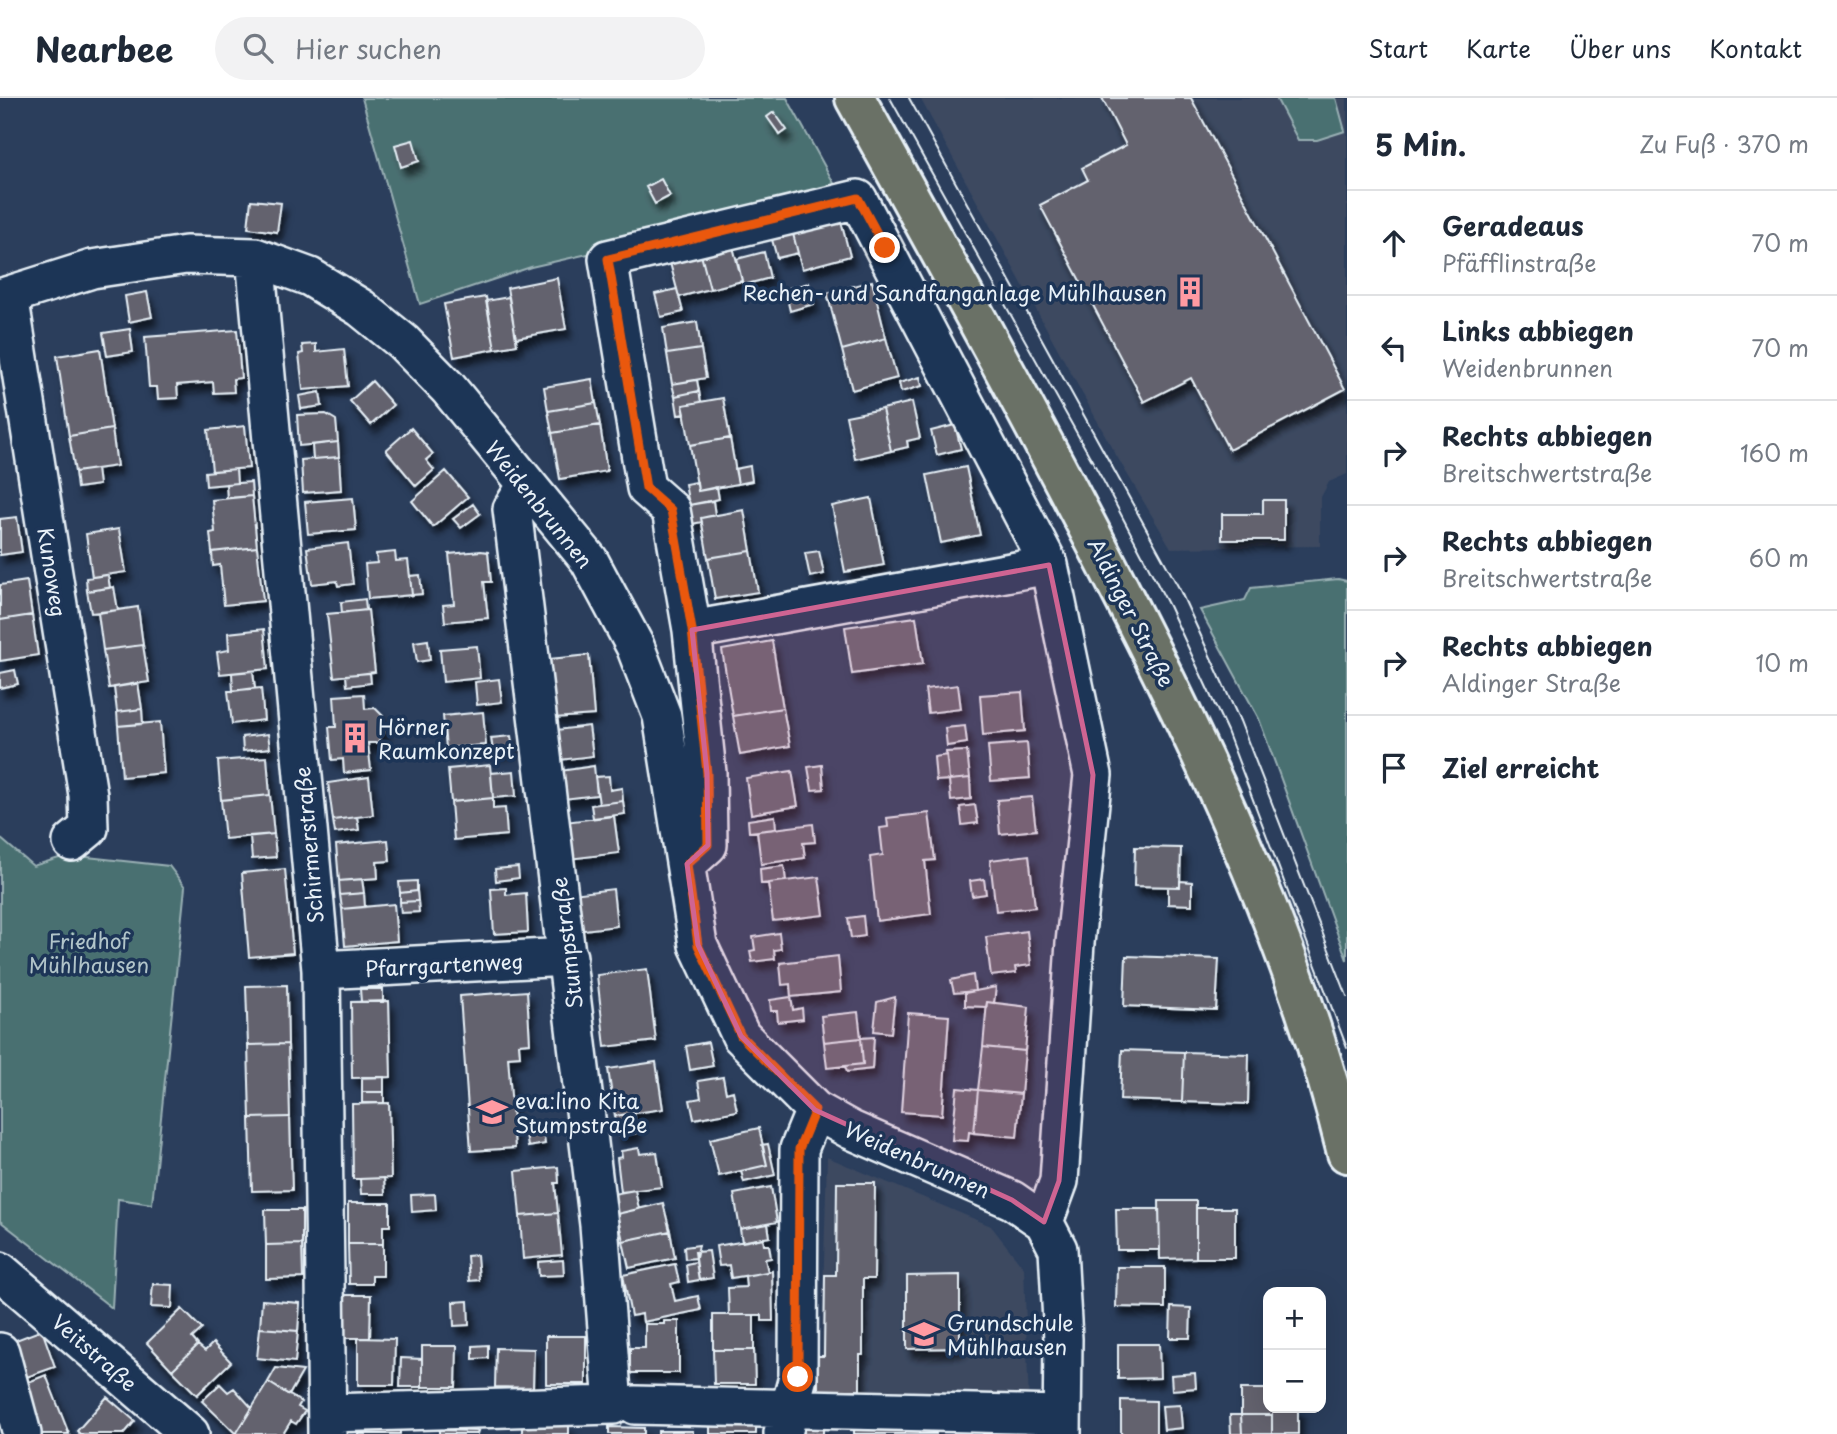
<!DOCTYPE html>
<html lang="de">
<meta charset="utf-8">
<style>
:root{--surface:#fff;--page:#f2f2f3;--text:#1f2937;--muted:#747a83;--line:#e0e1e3}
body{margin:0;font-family:"Playpen Sans",sans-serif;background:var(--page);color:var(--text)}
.controls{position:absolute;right:21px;bottom:21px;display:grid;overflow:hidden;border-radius:14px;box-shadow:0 7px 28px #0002}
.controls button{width:63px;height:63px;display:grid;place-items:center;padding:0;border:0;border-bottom:2px solid var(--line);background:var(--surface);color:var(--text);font:35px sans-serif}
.stop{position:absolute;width:21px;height:21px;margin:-16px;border:5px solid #ea580c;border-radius:50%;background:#fff}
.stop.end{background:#ea580c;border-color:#fff;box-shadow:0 2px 7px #0008}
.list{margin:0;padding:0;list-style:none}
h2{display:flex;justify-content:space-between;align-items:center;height:91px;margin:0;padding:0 28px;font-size:30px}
h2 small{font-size:23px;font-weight:400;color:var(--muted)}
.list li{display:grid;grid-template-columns:46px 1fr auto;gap:21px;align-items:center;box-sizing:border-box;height:105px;padding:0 28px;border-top:2px solid var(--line)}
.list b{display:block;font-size:26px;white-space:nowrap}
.list p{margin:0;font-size:23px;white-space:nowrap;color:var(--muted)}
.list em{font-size:23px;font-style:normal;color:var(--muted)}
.icon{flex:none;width:38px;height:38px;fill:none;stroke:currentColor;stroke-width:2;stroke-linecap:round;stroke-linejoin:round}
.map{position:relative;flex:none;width:1347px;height:1336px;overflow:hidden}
header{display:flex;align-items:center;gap:42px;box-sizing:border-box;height:98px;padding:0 35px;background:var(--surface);border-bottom:2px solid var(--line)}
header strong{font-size:33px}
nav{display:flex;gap:38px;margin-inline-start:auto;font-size:24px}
.search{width:490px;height:63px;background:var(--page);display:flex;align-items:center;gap:18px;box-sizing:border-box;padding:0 24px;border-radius:38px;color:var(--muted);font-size:26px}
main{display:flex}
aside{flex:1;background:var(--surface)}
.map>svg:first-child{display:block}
.built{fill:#3c4961}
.green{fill:#4a6f71;stroke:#99b0b4;stroke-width:2}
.building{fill:#64626e;stroke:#e8f1f8;stroke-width:2;filter:url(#shadow)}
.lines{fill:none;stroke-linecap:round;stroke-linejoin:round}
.minor-casing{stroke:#e8f1f8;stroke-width:42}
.major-casing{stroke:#e8f1f8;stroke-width:44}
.minor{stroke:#1d3557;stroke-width:37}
.major{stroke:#6a7166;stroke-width:38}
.tram{stroke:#e8f1f8;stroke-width:2}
.route{stroke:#ea580c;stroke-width:9}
.marked{fill:#cf6492;fill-opacity:0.2;stroke:#cf6492;stroke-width:5;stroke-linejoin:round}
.labels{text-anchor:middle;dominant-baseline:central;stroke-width:7;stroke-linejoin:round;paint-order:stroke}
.poi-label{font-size:21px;fill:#e8f1f8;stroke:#1d3557;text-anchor:start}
.street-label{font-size:21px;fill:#e8f1f8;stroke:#1d3557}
.park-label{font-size:21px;fill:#b1c4c9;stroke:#1d3557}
</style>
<header>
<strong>Nearbee</strong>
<div class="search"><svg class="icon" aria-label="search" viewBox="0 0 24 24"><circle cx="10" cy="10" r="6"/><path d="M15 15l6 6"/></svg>Hier suchen</div>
<nav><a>Start</a><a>Karte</a><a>Über uns</a><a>Kontakt</a></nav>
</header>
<main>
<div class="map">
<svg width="1347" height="1336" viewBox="0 0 1347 1336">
<defs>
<filter id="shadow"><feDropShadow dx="4.5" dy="8" stdDeviation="3.5" flood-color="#0009"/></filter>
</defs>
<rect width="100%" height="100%" fill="#2b3e5c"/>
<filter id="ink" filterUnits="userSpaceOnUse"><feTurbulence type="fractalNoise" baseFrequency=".0143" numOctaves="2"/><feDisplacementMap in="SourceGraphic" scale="14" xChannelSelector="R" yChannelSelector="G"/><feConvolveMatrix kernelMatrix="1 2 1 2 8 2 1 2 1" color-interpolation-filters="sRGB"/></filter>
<g filter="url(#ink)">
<path class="built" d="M920 0H1347V376L1329 384 1320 401V448L1171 450 1116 357Z
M827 1059 991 1128 1024 1170 1029 1309 820 1301Z"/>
<path class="green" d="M362 0H787L841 98 531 169 420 206Z
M1276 0H1336L1345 33 1317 42H1298Z
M1338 481 1347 483V862L1259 621 1200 512 1245 502 1251 490Z
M0 740 33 768 69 757 169 768 185 789 152 1106 118 1101 112 1210 0 1123Z"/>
<path class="building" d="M1102 0H1191L1345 291 1229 352 1191 280 1144 304 1040 107 1088 82 1082 70 1126 47Z
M774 14 787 32 780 37 767 19Z
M413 42 419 63 401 69 395 47Z
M661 81 670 98 655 106 646 89Z
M251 102 281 105 277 134 248 130Z
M839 116 850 158 802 171 791 128Z
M791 128 798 155 777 160 770 134Z
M732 145 742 183 710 191 700 153Z
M700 153 710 191 679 199 669 161Z
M764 154 770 180 743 187 737 161Z
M557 180 566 231 516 240 507 190Z
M872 183 886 240 842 252 827 195Z
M809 185 814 206 790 213 785 191Z
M677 191 683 214 661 219 655 196Z
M147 194 152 219 129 224 125 198Z
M486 199 495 251 454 259 444 206Z
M509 199 517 247 495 251 486 203Z
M697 224 701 251 667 256 663 230Z
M130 231 133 254 107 258 103 235Z
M237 232 241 280 233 281 234 294 214 295 213 284 177 287 178 300 158 301 157 289H149L145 239Z
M886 240 897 280 852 292 842 252Z
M316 246V254L344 251 348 288 303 292 299 256 303 255 302 247Z
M100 251 112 331 69 338 57 258Z
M701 251 706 280 672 286 667 256Z
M920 279 922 288 901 294 899 285Z
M592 281 596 305 548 313 544 289Z
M697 282 699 293 675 298 672 286Z
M372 283 393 307 371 327 350 303Z
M699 293 701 304 683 307 685 316 678 317 675 298Z
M320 294 322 308 301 311 299 298Z
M723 300 730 340 690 347 683 307Z
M912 304 920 340 907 343 908 349 891 353 882 311Z
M596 305 600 327 552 335 548 313Z
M882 311 891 353 855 361 846 318Z
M326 316 336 322 338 344 299 348 297 317Z
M600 327 607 373 560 381 552 335Z
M955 327 961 351 937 357 931 333Z
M245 328 249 370 212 373 208 332Z
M411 330 433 356 426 362 434 372 416 388 386 352Z
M112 331 117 368 75 374 69 338Z
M730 340 738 386 698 393 690 347Z
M338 344 339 359 313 361 312 347Z
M339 359 341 392 303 395 301 362Z
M750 368 752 383 738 386 735 371Z
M966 369 980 437 941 445 927 377Z
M97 371 99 387 77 390 75 374Z
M236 371 237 385 206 388 205 374Z
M446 373 468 399 433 429 412 403Z
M251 384 252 398 227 400 226 386Z
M697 384 698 393 717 389 719 401 689 407 685 386Z
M252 398 257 449 212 454 210 435 215 434 212 402Z
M353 400 356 432 308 436 305 404Z
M871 400 884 467 845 474 832 408Z
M1263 402H1284V442H1222V416H1263Z
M713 403 715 417 701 420 702 424 692 426 689 407Z
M473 406 480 416 461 430 453 421Z
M744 412 751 453 708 460 701 420Z
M17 419 22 454 0 457V421Z
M119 431 126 474 92 479 86 436Z
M348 445 353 486 338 488 337 483 312 486 307 450Z
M257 449 263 503 224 507 220 467 213 468 212 454Z
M481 453 488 454 491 484H484L488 520 445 524 443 507 454 506 449 456Z
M751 453 758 494 715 501 708 460Z
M819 453 824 476 810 479 805 455Z
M395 454 396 463 408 462 412 497 368 501 365 466 377 465 376 456Z
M108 477 110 490 87 493 86 480Z
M420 477 422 496 412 497 410 478Z
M27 483 32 517 0 522V487Z
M114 489 118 512 91 515 87 493Z
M365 501 366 512 342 515 341 504Z
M138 509 143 547 103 552 98 515Z
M368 512 375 574 334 579 327 516Z
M32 517 38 557 0 563V522Z
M916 519 923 566 852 576 845 529Z
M264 531 268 571 220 576 217 554 229 552 228 535Z
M428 542 430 562 417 564 414 544Z
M772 543 783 610 733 618 722 552Z
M143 547 149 584 109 590 103 552Z
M477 548 480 580 443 584 440 551Z
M589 557 594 617 554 620 550 561Z
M15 572 18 586 0 590V575Z
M253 573 255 590 233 593 232 575Z
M370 575 371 585 347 588 346 577Z
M499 581 502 604 477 607 475 584Z
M138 585 142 611 117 614 114 589Z
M958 587 961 611 928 615 925 591Z
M261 590 264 622 232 626 228 593Z
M1022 594 1025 633 983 637 980 597Z
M364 596 365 611 375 610 383 618 384 635 377 645H368L371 672 344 675 343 661 332 662 329 629H336L334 598Z
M783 610 790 648 740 657 733 618Z
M142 611 143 626 118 628 117 614Z
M483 614 486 647 446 650 443 618Z
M160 624 164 675 122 679 118 628Z
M589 628 593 658 560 662 556 632Z
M965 628 967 645 947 648 945 630Z
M268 636 270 650 243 653 242 639Z
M511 638 513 650 493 653 491 640Z
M1027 645 1030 680 991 683 988 648Z
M967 653 970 680 949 682 946 654Z
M947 657 949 682 936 683 934 659Z
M267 659 270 697 221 702 218 663Z
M490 667 493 700 451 704 448 671Z
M822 667 824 691 812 692 808 669Z
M594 668 597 697 564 701 560 673Z
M514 673 516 698 493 700 491 675Z
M792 673 798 708 751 716 746 680Z
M609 678 610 692 622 690 623 703 599 706 595 679Z
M369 679 373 717 333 722 328 685Z
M970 680 971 701 951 703 949 682Z
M270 697 274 736 225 741 221 702Z
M1032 699 1036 732 1000 736 997 702Z
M493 700V711L505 710 507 737 454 742 451 704Z
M623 703 625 716 593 720 591 707Z
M975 707 978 725 962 727 960 709Z
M929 715 935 762 925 763 931 816 877 823 870 759 883 757 880 730 888 729 887 720Z
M614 718 619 755 569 761 564 724Z
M775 718 776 731 749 734 748 722Z
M357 719 359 732 335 735 333 722Z
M813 726 815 744 803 745 805 760 761 766 757 733Z
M274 736 276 759 252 761 250 738Z
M388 742 390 763 377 764 378 780 339 783 336 747Z
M1135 749 1181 750 1180 789 1134 788Z
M1029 757 1035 809 996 813 990 762Z
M784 768 786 783 761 786 760 771Z
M518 769 519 780 496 783 495 771Z
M285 771 293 855 249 859 242 775Z
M819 779 824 817 773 823 768 785Z
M362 781 364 795 340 797 339 783Z
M984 781 986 796 972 798 970 783Z
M417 783V793L400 795 399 784Z
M1180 783 1192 784V807L1168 806V789H1180Z
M506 790V797L526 795 528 834 494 836 491 791Z
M613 791 617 828 576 833 572 796Z
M417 793 418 803 400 804V795Z
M364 795 365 809 342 811 340 797Z
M418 803 419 814 401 815 400 804Z
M394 806 397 843 345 848 342 811Z
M863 818 865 838 851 840 848 820Z
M1027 833 1031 867 1015 869 1016 875 991 878 986 839Z
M779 835 781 851 774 852 775 861 752 864 750 853 755 852 753 839Z
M838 858 841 894 791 899 790 886 782 887 780 865Z
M1126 858 1219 861 1216 912 1124 908Z
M647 871 656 943 605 949 597 877Z
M973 877 975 893 954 895 951 882Z
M287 887 288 946 248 947 246 888Z
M996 889 994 905 987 904 986 909 965 908V895Z
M360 891H383V904H361Z
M527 893 530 945 519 946 520 958 508 959 515 1050 471 1053 460 898Z
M791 899 793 912 802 910 803 921 778 924 777 913H771L770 902Z
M895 899 891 935 874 933 877 904Z
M389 903 391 979 352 980 351 904Z
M987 904 1029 909 1025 953 983 949Z
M858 914 861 940 824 944 821 918Z
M908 915 949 918 942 1017 901 1014Z
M874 939 872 971 847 974 845 968 863 966 861 940Z
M861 940 863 966 827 970 824 944Z
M708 944 713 968 690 972 686 948Z
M288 946 290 1019 250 1020 248 947Z
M983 949 1025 953 1021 996 978 992Z
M1122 952 1184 954 1182 1004 1120 1002Z
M1184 954 1249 956 1248 1006 1182 1004Z
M656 964 663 1011 615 1018 608 971Z
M362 979H384V994H362Z
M723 979 726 995 733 993 737 1013 694 1021 690 1002 701 1000 698 983Z
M957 990 978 992 974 1035 969 1034 968 1043 952 1042Z
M978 992 1021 996 1017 1039 974 1035Z
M362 994H384V1005H362Z
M389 1005 391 1080 353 1081 352 1006Z
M634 1015 637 1035 618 1038 615 1018Z
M290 1019 292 1092 252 1093 250 1020Z
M759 1030 767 1067 719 1078 710 1041Z
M543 1033 545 1046 528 1049 526 1036Z
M768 1046 775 1077 744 1084 741 1073 767 1067 762 1047Z
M639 1050 640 1056 657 1054 662 1089 621 1094 617 1060 622 1059 621 1053Z
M558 1069 559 1085H555L558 1115 520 1118 516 1073Z
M384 1080 385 1096H361L360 1081Z
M837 1085H875L874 1181H863V1257H860V1292H818V1258H824L825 1177H836Z
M771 1089 777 1124 740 1131 734 1096Z
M635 1092 639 1111 617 1116 613 1096Z
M435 1096 436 1112 412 1114 411 1097Z
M1159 1103H1196V1160L1160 1161Z
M348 1105H390V1128H383V1146H348Z
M663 1105 670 1133 623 1143 617 1116Z
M1196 1110H1235V1160H1196Z
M1116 1111H1159L1160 1152H1117Z
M265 1112H302V1146L266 1147Z
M558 1115 562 1157 523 1161 520 1118Z
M768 1126 770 1139 742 1144 740 1131Z
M670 1133 675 1160 629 1170 623 1143Z
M763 1140 764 1147H769L771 1160 765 1161 768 1174 731 1180 729 1167 719 1168 716 1148Z
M302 1146 303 1180 266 1181V1147Z
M348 1146H383V1178H372V1186H349Z
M699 1147 696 1160 685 1161 684 1149Z
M709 1153 713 1180 699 1182 695 1154Z
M477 1157 479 1182 469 1183 467 1158Z
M563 1162 564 1177 539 1178 538 1164Z
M696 1164 699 1182 688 1184 686 1166Z
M675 1166 679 1184 671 1186 675 1203 698 1198 701 1212 643 1224 642 1216 631 1218 623 1177Z
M1117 1169H1165V1210L1116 1209Z
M772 1173 773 1223H762V1217H729L728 1190 746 1189 745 1178Z
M960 1177V1250L907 1251V1178Z
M153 1186 173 1187 172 1210 151 1209Z
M345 1197H371L370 1240H345Z
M262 1202 300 1205 298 1233 260 1230Z
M468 1203 469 1227 454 1228 453 1204Z
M1171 1209 1191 1210 1190 1240H1170Z
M182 1211 202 1231 192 1240 198 1247 172 1272 147 1245Z
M713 1217H754V1252H713Z
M664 1223H679V1275H630V1250H645V1226H664Z
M260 1230 298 1233 295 1264 257 1260Z
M42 1232 55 1269 21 1281 8 1245Z
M546 1238H586V1286H546Z
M358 1240 395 1241 394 1287H358Z
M213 1245 231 1264 197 1297 172 1272 198 1247 205 1253Z
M1118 1246H1159L1160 1280 1118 1281Z
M488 1247V1260L473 1261V1248Z
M422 1248H457L456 1289H422Z
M496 1250 534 1251 533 1290 495 1289Z
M713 1252H754L755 1286H714Z
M401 1260 422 1261V1289H400Z
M276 1270 303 1273 289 1297 268 1284Z
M1195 1275 1196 1290 1172 1292 1171 1277Z
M46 1277 69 1336H40L21 1287Z
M268 1284 301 1304 298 1309 305 1313 296 1326 291 1323 283 1336H236Z
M220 1286 228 1294 234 1290 252 1310 236 1336 202 1303Z
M1241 1291H1268V1310H1298V1336H1272V1317H1241Z
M107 1299 135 1323 124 1336H80L77 1333Z
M1121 1302 1156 1303V1336H1121Z
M1180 1307 1182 1330 1164 1332 1162 1308Z
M1230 1317H1241L1242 1336H1231Z
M1241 1317H1272V1336H1242Z
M522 1328H569V1336H522Z
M710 1328 756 1329V1336H710Z
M609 1329 644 1330V1336H609Z
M789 1330H823V1336H789Z
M854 1330 936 1331V1336H854Z
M983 1330 1023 1332 1022 1336H983Z
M358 1331H400V1336H358Z
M439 1332 478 1333 477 1336H439Z
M658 1333H693V1336H658Z"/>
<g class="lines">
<g class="minor-casing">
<path id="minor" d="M255 159 321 872 327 1336
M9 197 88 697 89 730 72 744
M0 200 92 171 186 157 255 159 310 179 361 210 403 244 448 290 589 462 635 548 662 618 698 847 741 938 815 1012 851 1032 1012 1102 1044 1124
M692 532 1049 467
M687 766 708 747 707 675 692 532 671 412 646 390 608 161 858 101 1049 467 1093 677 1075 845 1059 1083 1044 1124 1058 1151 1063 1241 1062 1336
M321 872 568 859
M0 1173 190 1336
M0 1254 22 1336
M635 1307 1061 1317
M328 1315 613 1307 599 1127 512 411 526 388
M783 1335 798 1279 799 1051 815 1012"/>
</g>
<g class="major-casing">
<path id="major" d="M855 0C946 164 1037 329 1122 496 1214 675 1299 859 1347 1055"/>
</g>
<use href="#minor" class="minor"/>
<use href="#major" class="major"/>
<path class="tram" d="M890 0 1104 384 1169 508 1227 633 1347 950
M909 0 1179 490 1240 623 1347 898"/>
</g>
</g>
<g class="lines" filter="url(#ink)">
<path class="route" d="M798 1279 799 1051 815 1012 741 938 698 847 687 766 708 747 707 675 692 532 671 412 646 390 608 161 858 100 885 150"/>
</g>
<path class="marked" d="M1049 467 1093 677 1059 1083 1044 1124 1012 1102 815 1012 741 938 698 847 687 766 708 747 707 675 692 532Z"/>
<defs>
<g id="building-bare" transform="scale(2.415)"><path d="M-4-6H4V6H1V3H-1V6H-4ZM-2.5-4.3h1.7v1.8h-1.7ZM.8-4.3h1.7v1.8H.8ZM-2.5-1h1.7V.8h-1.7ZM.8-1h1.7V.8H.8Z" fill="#ff9aa2" stroke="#1d3557" stroke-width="2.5" paint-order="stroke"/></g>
<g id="school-bare" transform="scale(2.415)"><path d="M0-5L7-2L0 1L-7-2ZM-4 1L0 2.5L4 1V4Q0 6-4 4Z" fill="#ff9aa2" stroke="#1d3557" stroke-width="2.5" paint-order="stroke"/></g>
</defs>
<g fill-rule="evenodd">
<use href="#building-bare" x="1190" y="194"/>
<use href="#building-bare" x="355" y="640"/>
<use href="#school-bare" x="492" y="1014"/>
<use href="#school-bare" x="924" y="1236"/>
</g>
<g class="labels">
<g class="poi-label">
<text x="1167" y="194" text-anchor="end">Rechen- und Sandfanganlage Mühlhausen</text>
<text x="378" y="628">Hörner<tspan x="378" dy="24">Raumkonzept</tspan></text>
<text x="515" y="1002">eva:lino Kita<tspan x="515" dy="24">Stumpstraße</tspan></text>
<text x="947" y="1224">Grundschule<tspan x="947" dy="24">Mühlhausen</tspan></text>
</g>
<g class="street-label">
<text transform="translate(540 406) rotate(51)">Weidenbrunnen</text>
<text transform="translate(53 474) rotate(81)">Kunoweg</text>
<text transform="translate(1132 514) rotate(63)">Aldinger Straße</text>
<text transform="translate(308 747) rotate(-95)">Schirmerstraße</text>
<text transform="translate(566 845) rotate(-97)">Stumpstraße</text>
<text transform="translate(444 866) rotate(-3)">Pfarrgartenweg</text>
<text transform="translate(918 1061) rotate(24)">Weidenbrunnen</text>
<text transform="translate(95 1254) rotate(41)">Veitstraße</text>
</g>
<g class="park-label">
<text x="89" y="842">Friedhof<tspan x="89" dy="24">Mühlhausen</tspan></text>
</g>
</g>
</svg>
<div class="controls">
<button>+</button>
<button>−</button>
</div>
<div class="stop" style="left:798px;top:1279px"></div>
<div class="stop end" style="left:885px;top:150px"></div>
</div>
<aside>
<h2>5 Min.<small>Zu Fuß · 370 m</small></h2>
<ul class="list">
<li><svg class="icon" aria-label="ahead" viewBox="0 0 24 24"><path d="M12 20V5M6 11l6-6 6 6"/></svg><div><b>Geradeaus</b><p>Pfäfflinstraße</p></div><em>70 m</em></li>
<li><svg class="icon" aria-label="left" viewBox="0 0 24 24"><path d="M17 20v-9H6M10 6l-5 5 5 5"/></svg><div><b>Links abbiegen</b><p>Weidenbrunnen</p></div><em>70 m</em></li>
<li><svg class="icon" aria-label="right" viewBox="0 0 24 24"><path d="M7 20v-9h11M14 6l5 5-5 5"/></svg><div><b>Rechts abbiegen</b><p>Breitschwertstraße</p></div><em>160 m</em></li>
<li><svg class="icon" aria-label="right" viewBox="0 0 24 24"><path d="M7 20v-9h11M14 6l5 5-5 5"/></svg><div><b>Rechts abbiegen</b><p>Breitschwertstraße</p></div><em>60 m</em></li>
<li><svg class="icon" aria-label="right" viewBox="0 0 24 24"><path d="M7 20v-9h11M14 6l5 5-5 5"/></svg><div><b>Rechts abbiegen</b><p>Aldinger Straße</p></div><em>10 m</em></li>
<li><svg class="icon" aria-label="arrive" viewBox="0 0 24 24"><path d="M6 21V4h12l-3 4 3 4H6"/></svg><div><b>Ziel erreicht</b></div></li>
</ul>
</aside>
</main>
